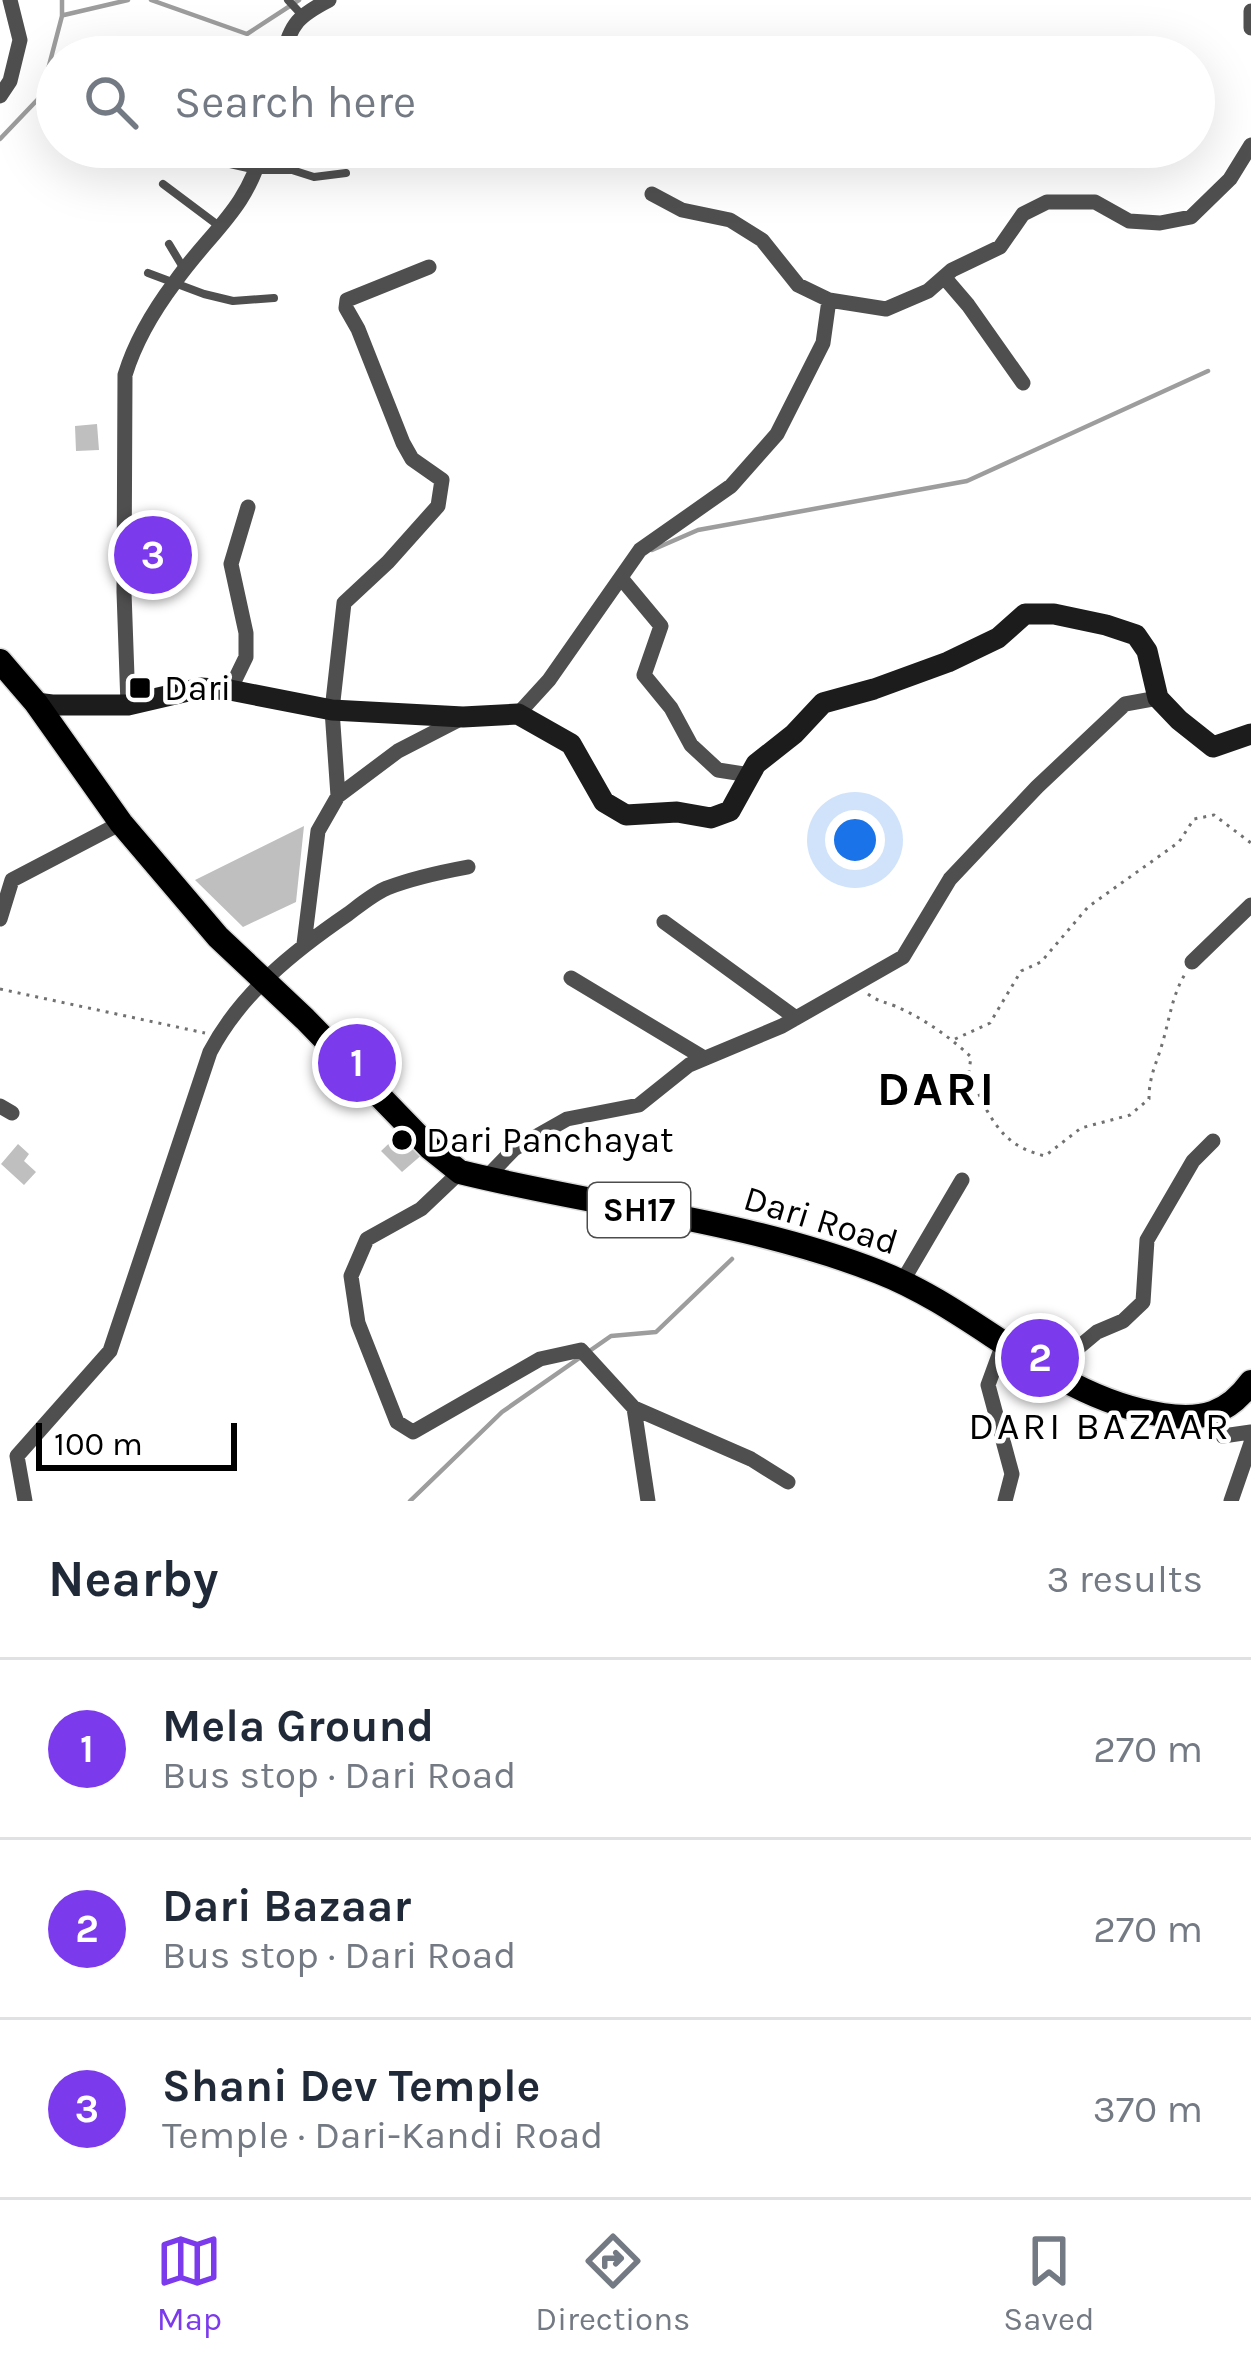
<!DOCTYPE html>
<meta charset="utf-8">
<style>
:root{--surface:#fff;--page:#f2f2f3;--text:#1f2937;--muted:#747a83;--line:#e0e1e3;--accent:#7c3aed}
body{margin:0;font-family:Karla,sans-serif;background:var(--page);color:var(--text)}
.scale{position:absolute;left:36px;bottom:30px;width:201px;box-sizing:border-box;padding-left:12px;border:6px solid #000;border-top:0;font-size:33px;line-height:42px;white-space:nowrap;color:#000;-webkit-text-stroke:9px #fff;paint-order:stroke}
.you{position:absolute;left:855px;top:840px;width:42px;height:42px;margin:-30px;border:9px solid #fff;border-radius:50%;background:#1a73e8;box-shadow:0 0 0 18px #1a73e833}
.badge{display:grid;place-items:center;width:78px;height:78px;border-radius:50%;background:var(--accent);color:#fff;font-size:39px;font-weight:700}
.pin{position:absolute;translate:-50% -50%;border:6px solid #fff;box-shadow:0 3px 12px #0006}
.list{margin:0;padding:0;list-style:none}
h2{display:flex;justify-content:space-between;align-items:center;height:156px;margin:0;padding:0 48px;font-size:51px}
h2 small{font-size:39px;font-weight:400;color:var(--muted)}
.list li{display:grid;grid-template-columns:78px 1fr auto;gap:36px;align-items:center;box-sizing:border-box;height:180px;padding:0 48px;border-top:3px solid var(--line)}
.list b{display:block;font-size:45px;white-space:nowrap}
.list p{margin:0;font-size:39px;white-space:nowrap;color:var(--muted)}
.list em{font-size:39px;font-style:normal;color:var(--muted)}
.icon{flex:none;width:66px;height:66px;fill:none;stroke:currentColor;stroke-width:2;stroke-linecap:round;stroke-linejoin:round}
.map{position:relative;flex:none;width:1251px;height:1501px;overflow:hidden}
.search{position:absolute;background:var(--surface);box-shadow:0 12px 48px #0002;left:36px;right:36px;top:36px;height:132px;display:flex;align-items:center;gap:30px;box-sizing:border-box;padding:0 42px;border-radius:66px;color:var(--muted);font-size:45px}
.sheet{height:696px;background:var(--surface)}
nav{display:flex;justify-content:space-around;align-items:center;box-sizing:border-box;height:168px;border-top:3px solid var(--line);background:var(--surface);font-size:33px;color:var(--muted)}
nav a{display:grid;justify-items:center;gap:6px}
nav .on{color:var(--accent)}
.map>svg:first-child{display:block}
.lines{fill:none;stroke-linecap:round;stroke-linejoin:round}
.stream{stroke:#9d9d9d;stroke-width:4.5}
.building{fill:#bfbfbf}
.primary-casing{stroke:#dbdbdb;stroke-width:27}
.path{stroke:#717171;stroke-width:3;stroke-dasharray:3 6;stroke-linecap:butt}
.lane{stroke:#4f4f4f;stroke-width:8}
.street{stroke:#4f4f4f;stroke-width:15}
.secondary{stroke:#1c1c1c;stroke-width:21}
.primary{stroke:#000;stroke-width:24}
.poi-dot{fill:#000;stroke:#fff;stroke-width:4.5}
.labels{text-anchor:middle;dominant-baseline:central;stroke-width:9;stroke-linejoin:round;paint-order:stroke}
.shield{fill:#fff;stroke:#4c4c4c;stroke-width:3}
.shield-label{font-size:33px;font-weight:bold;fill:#000}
.poi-label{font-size:36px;fill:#000;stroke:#fff;text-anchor:start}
.street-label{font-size:36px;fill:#000;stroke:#fff}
.neighbourhood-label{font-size:39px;letter-spacing:3px;fill:#000;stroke:#fff}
.district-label{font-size:48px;font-weight:bold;letter-spacing:3px;fill:#000;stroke:#fff}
</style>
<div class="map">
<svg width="1251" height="1501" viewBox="0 0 1251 1501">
<rect width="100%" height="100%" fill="#fff"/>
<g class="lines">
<path class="stream" d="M151 0 247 34 299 0
M64 15 128 0
M0 139 41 96 62 16V0
M652 550 698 530 967 481 1208 371
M410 1501 502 1412 611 1336 656 1332 732 1259"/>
</g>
<path class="building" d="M97 424 99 450 76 451 75 426Z
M304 826 296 902 243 927 195 880Z
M403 1130 424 1153 402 1172 381 1151Z
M18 1144 29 1154 24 1161 36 1172 24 1185 1 1164Z"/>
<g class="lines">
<g class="primary-casing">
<path id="primary" d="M0 661 36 703 121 823 218 937 305 1019 430 1148 460 1172C597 1206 746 1220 879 1272 979 1311 1052 1398 1163 1415 1202 1421 1228 1414 1251 1382"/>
</g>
<path class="path" d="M0 989 205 1033
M868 994C877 1001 885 1002 895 1006 923 1018 950 1037 971 1057L968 1078C979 1090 981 1101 989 1114 1004 1139 1018 1149 1045 1156L1081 1128 1130 1115 1149 1099C1149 1075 1157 1063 1163 1041 1170 1017 1172 996 1185 974
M955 1039 990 1023 1021 971 1041 962 1088 907 1179 842 1194 819 1214 815 1251 843"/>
<path class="lane" d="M288 0 301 14
M287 46 322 57
M190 147 212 160 257 170H292L314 177 346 173
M163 184 219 226
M169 244 184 269
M148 273 204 294 233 301 274 298"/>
<path class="street" d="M1251 11V28
M283 57C290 23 300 15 329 0
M0 96 10 81 20 40 10 0
M652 194 682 210 730 220 762 240 798 285 829 300 886 309 928 291 952 270 1000 247 1023 214 1047 202H1095L1129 221 1160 223 1191 217 1230 179 1251 145
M944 277 968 305 1023 383
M621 578 661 626 644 675 671 708 691 745 718 770 750 775
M230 690 246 657V633L231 564 248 507
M128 705 124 592 125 375C135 342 154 310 175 282 210 232 247 210 263 147
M518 714 549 680 640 550 731 486 777 434 823 343 829 300
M338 796 398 751 462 718
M0 919 12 880 121 823
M664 922 796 1018
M304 944 318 831 338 796 332 710 344 603 388 562 438 506 442 480 412 459 403 443 358 329 346 308 347 300 429 267
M1192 962 1251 905
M571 978 704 1058
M0 1106 12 1113
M460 1172 421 1209 367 1239 351 1276 358 1323 397 1422 413 1432 540 1359 581 1350 634 1408 648 1501
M486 1178 514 1149 567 1119 639 1105 689 1065 782 1026 903 957 950 879 1037 787 1125 704 1158 698
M902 1282 962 1180
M1003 1344 988 1385 1012 1474 1005 1501
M1049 1372 1097 1332 1123 1321 1143 1302 1147 1240 1193 1161 1213 1141
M634 1408 751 1459 788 1482
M1213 1413 1223 1436 1251 1432
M25 1501 17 1456 110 1351 210 1052C241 993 294 951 348 914 360 905 373 894 387 888 413 878 441 872 468 867
M1231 1501 1251 1443"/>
<path class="secondary" d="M36 703 52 705H128L201 688 230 690 332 710 463 717 518 714 571 744 604 802 626 815 677 812 711 818 730 811 756 764 794 734 823 703 874 689 948 662 998 638 1025 614H1054L1106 625 1136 635 1147 651 1158 698 1179 720 1213 747 1251 734"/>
<use href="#primary" class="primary"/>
</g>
<g class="poi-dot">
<rect x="128" y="676" width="24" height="24" rx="6"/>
<circle cx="402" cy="1140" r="12"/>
</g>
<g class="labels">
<rect class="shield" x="588" y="1183" width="102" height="54" rx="9"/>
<g class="shield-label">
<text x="639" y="1210">SH17</text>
</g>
<g class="poi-label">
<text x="164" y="688">Dari</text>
<text x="426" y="1140">Dari Panchayat</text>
</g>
<g class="street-label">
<text transform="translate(821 1220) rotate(17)">Dari Road</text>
</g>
<g class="neighbourhood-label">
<text x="1100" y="1426">DARI BAZAAR</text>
</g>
<g class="district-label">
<text x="937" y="1089">DARI</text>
</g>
</g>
</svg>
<div class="scale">100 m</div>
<div class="you"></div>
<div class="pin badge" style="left:357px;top:1063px">1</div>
<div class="pin badge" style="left:1040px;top:1358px">2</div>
<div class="pin badge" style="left:153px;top:555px">3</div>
<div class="search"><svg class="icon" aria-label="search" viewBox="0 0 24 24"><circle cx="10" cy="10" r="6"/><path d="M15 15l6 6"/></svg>Search here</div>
</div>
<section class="sheet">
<h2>Nearby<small>3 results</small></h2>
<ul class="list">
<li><span class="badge">1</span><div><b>Mela Ground</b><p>Bus stop · Dari Road</p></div><em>270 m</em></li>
<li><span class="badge">2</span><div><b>Dari Bazaar</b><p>Bus stop · Dari Road</p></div><em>270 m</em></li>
<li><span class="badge">3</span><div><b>Shani Dev Temple</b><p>Temple · Dari-Kandi Road</p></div><em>370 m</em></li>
</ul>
</section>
<nav>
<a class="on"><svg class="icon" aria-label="map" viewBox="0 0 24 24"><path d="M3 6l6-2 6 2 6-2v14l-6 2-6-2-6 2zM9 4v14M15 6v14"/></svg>Map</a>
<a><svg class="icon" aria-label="directions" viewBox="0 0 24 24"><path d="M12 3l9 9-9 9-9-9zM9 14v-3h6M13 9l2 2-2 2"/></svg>Directions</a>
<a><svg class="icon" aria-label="saved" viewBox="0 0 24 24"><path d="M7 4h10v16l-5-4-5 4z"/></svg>Saved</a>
</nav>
